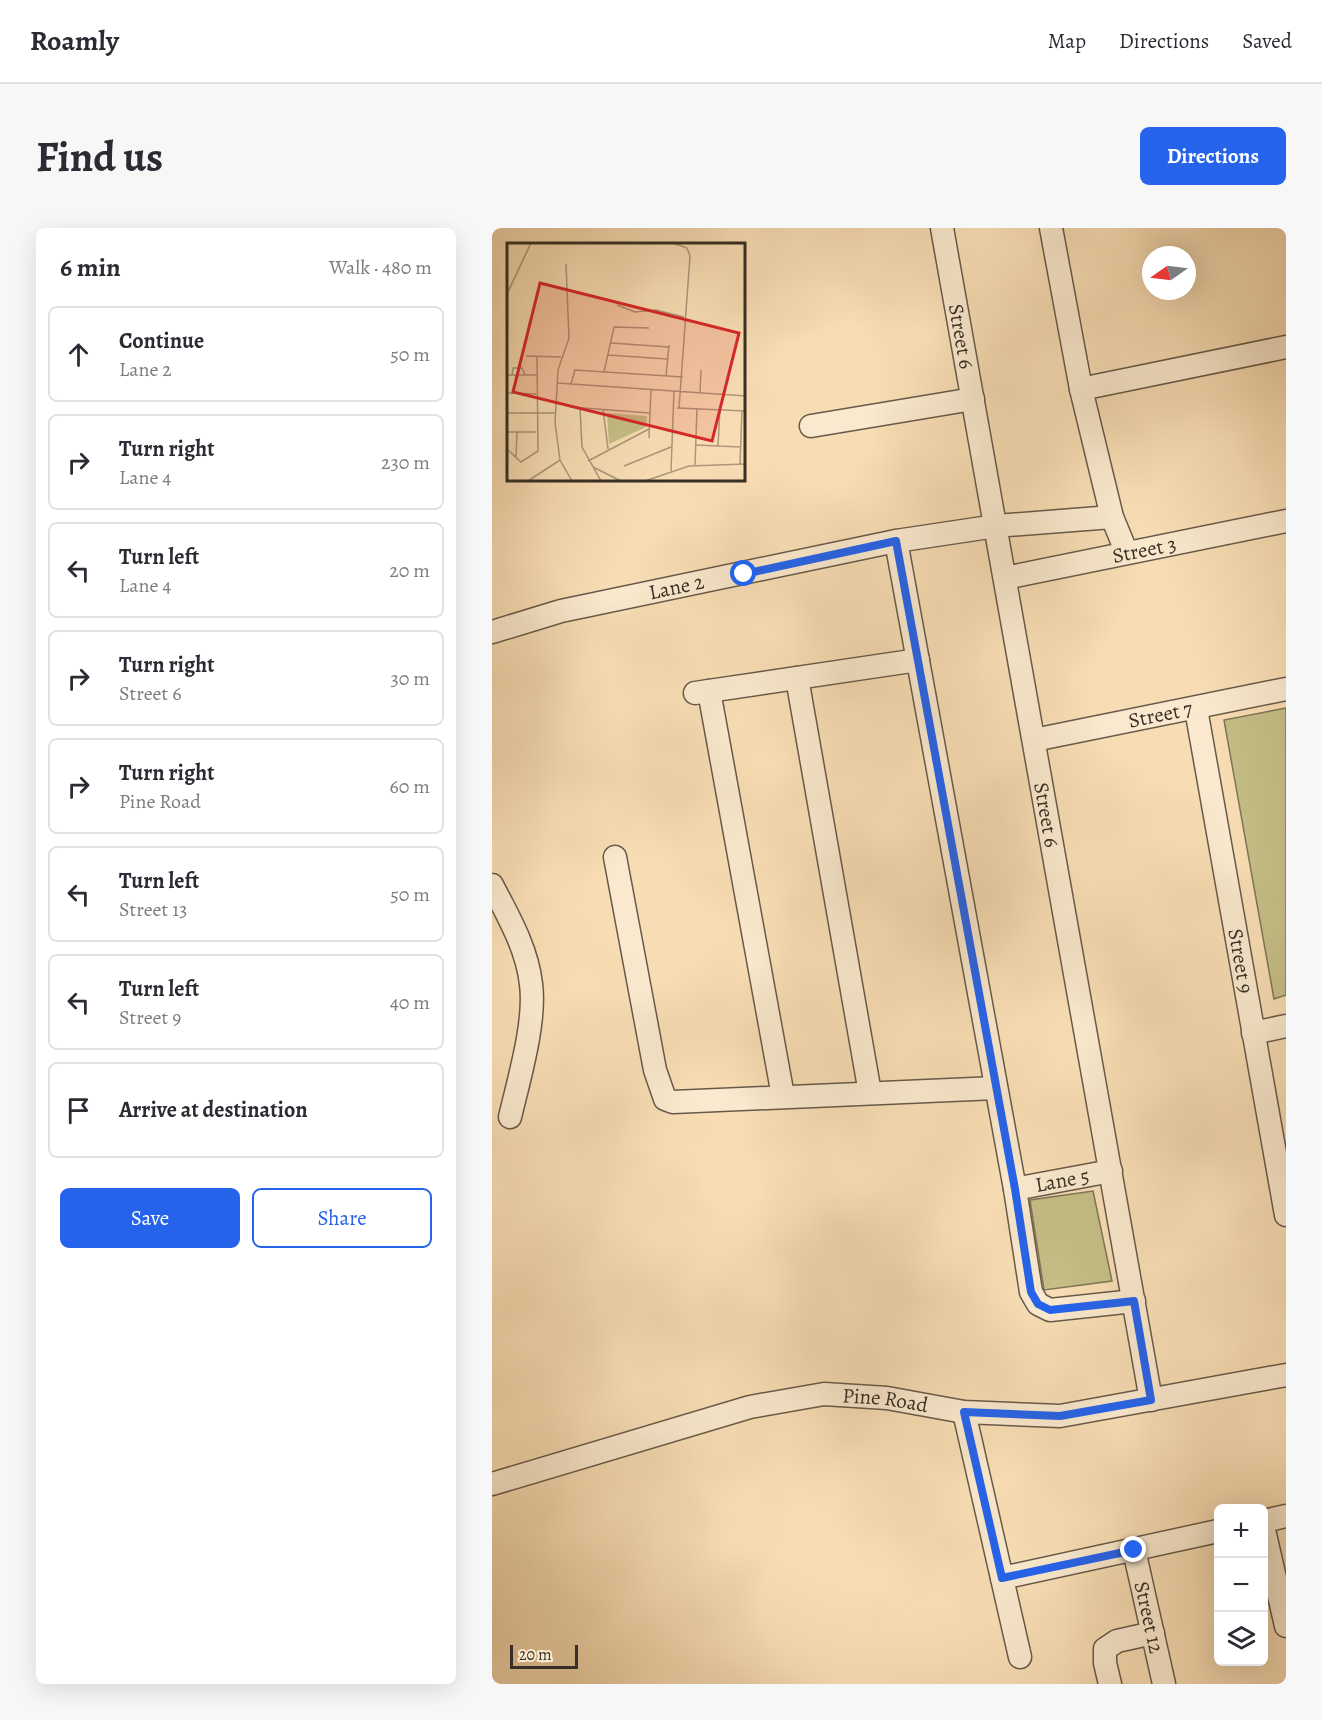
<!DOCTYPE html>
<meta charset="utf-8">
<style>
:root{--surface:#fff;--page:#f7f7f7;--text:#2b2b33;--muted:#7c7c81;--line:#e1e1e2;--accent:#2563eb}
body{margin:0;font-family:Alegreya,serif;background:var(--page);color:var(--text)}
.controls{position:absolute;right:18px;bottom:18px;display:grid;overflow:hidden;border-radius:9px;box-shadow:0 6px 24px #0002}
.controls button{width:54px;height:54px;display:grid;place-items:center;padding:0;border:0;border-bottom:2px solid var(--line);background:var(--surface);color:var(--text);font:30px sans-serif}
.compass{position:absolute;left:650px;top:18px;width:54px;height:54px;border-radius:50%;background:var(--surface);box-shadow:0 6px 24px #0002;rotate:256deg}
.scale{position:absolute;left:18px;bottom:15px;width:68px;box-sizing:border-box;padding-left:6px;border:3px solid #372f25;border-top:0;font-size:16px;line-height:21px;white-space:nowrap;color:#372f25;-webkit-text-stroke:4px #fae9ce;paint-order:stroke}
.stop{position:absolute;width:18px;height:18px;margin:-14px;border:4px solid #2563eb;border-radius:50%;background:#fff}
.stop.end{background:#2563eb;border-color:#fff;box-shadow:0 2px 6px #0008}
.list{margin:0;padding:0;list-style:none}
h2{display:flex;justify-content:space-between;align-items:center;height:78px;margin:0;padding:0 24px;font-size:26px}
h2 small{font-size:20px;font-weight:400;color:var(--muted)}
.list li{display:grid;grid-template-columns:39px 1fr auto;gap:18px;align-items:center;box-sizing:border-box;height:96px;margin:0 12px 12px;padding:0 12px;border:2px solid var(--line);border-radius:9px}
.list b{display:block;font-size:22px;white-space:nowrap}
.list p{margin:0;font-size:20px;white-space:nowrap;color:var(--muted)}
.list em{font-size:20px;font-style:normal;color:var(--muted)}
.actions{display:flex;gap:12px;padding:18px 24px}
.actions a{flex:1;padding:14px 0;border:2px solid var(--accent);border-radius:9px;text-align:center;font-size:21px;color:var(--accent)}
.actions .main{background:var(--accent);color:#fff}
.icon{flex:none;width:33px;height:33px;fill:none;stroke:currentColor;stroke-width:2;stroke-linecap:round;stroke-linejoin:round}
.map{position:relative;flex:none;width:794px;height:1456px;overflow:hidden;border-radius:9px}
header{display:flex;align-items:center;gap:36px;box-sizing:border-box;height:84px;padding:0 30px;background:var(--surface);border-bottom:2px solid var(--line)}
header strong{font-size:28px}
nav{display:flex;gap:33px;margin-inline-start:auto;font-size:21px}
.intro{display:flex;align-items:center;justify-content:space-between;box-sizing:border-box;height:144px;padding:0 36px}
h1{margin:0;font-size:42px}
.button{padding:15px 27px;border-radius:9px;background:var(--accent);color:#fff;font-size:21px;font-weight:700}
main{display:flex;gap:36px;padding:0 36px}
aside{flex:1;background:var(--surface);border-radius:9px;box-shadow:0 6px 24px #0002}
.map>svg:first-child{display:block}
.green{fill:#c5be87;stroke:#7e7656;stroke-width:1.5}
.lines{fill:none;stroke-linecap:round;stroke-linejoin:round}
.minor-casing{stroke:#675a49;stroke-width:25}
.minor{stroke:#fae9ce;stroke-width:22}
.route{stroke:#2563eb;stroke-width:8}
.labels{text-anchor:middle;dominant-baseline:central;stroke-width:4.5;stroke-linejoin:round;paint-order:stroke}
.street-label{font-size:21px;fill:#372f25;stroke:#fae9ce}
.inset-road{fill:none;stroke:#ab977b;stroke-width:1.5}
.view{fill:#d62828;fill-opacity:0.15;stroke:#d62828;stroke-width:3}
.inset-edge{fill:none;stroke:#372f25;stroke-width:3}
</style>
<header>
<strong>Roamly</strong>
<nav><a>Map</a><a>Directions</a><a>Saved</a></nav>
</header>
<div class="intro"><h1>Find us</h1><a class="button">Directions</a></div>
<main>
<aside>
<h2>6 min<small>Walk · 480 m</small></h2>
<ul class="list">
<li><svg class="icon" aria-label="ahead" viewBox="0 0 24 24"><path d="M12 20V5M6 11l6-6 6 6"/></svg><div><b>Continue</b><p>Lane 2</p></div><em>50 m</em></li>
<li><svg class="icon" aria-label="right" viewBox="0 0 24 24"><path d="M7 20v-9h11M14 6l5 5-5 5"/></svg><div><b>Turn right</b><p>Lane 4</p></div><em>230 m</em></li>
<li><svg class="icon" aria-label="left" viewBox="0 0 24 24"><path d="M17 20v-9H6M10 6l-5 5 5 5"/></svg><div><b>Turn left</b><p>Lane 4</p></div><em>20 m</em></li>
<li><svg class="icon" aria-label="right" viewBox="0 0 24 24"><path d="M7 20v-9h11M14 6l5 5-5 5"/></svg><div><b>Turn right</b><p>Street 6</p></div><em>30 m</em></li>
<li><svg class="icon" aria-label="right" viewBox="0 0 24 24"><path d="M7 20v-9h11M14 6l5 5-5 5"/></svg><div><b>Turn right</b><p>Pine Road</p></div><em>60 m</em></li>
<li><svg class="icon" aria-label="left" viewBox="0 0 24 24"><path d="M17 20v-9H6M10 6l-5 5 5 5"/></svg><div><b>Turn left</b><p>Street 13</p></div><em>50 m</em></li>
<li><svg class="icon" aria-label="left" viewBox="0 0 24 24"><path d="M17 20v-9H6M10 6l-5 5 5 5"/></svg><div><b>Turn left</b><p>Street 9</p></div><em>40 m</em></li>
<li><svg class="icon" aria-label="arrive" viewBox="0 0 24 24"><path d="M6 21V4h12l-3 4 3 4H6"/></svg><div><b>Arrive at destination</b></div></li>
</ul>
<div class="actions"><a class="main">Save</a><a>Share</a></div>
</aside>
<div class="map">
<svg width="794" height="1456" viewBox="0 0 794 1456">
<rect width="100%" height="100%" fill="#f8ddb4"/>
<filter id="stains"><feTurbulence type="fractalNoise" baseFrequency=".00333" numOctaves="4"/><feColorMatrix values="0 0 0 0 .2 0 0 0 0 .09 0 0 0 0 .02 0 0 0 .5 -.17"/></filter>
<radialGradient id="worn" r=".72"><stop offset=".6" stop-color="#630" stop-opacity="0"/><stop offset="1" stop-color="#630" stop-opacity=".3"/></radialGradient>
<path class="green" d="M794 480V767L782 771 732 492Z
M601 963 620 1053 552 1062 538 972Z"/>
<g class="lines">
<g class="minor-casing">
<g id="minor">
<path id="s1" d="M450 0 659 1172"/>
<path d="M559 0 589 161 620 289 634 323"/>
<path d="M589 161 794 119"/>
<path d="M319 198 481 171"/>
<path d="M404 313 523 961 539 1064 546 1076 558 1082 642 1073"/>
<path id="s2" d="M513 350 794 293"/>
<path id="s3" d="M0 404 69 383 404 313 504 298 620 289"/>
<path d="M305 450 378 865"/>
<path d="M217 463 291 868"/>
<path d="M203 465 426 432"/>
<path id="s4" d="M704 481 794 987"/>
<path id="s5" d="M542 512 794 461"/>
<path d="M123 629 163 842 173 871 181 874 504 860"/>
<path d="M0 657C16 688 35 720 39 756 44 794 27 851 18 889"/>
<path d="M761 805 794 798"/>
<path id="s6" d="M523 961 619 943"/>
<path d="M472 1184 528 1429"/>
<path id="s7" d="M0 1256 258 1179 332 1166 395 1170 472 1184 568 1188 794 1147"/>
<path d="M772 1293 794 1288"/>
<path d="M772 1302 794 1398"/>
<path id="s8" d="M642 1322 672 1456"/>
<path d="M510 1350 726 1303"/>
<path d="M618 1456 613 1435V1421L625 1413 661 1405"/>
</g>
</g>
<use href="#minor" class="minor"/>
</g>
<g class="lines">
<path class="route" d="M252 346 404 313 523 961 539 1064 546 1076 558 1082 642 1073 659 1172 568 1188 472 1184 510 1350 642 1322"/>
</g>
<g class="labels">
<g class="street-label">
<text stroke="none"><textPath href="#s1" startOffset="110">Street 6</textPath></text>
<text stroke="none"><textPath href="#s2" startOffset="142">Street 3</textPath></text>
<text stroke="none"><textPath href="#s3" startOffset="190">Lane 2</textPath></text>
<text stroke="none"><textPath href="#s5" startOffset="129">Street 7</textPath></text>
<text stroke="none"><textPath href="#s1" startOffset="596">Street 6</textPath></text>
<text stroke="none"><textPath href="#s4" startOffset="256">Street 9</textPath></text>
<text stroke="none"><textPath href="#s6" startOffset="48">Lane 5</textPath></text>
<text stroke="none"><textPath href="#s7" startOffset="406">Pine Road</textPath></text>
<text stroke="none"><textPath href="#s8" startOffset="69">Street 12</textPath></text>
</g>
</g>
<g transform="translate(15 15)">
<rect width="238" height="238" fill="#f8ddb4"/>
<path d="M100 170 140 173 139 184 102 201Z" fill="#c5be87"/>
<path class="inset-road" d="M166 0 180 5 183 13 172 165M59 21 62 95 51 127 48 180 53 217 65 238M0 51 24 0M110 62 128 69 149 67 177 74M104 100 162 104M101 112 160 116M19 113 54 114M97 129 107 84 142 85M0 132H30M5 132 6 125H15L18 132M159 133 162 102M50 140 239 153M64 141 68 127 176 134M0 150 29 151M193 150 194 127M63 164 143 170M73 165 75 204 94 238M170 165 239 168M96 166 101 206M0 170H48M0 189H29M142 195 144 146M189 202 234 204M211 203 213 166M0 206 14 219 31 208 30 113M9 214 10 189M81 218 142 186M233 221 235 167M188 222 190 165M117 223 164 204M86 224 114 238M164 228 167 148M21 238 53 217M138 238 182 223 239 221"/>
<path class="view" d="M33 40 232 90 205 198 6 149Z"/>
<rect width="238" height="238" class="inset-edge"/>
</g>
<rect width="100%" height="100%" filter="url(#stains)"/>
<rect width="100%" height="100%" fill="url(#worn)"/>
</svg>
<div class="controls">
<button>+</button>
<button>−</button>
<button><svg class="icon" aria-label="layers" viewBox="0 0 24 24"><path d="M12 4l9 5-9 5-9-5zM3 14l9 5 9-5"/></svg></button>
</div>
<svg class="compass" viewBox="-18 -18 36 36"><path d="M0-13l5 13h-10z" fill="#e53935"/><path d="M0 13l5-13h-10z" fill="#7c7c81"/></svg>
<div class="scale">20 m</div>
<div class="stop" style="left:252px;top:346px"></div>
<div class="stop end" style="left:642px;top:1322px"></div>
</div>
</main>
